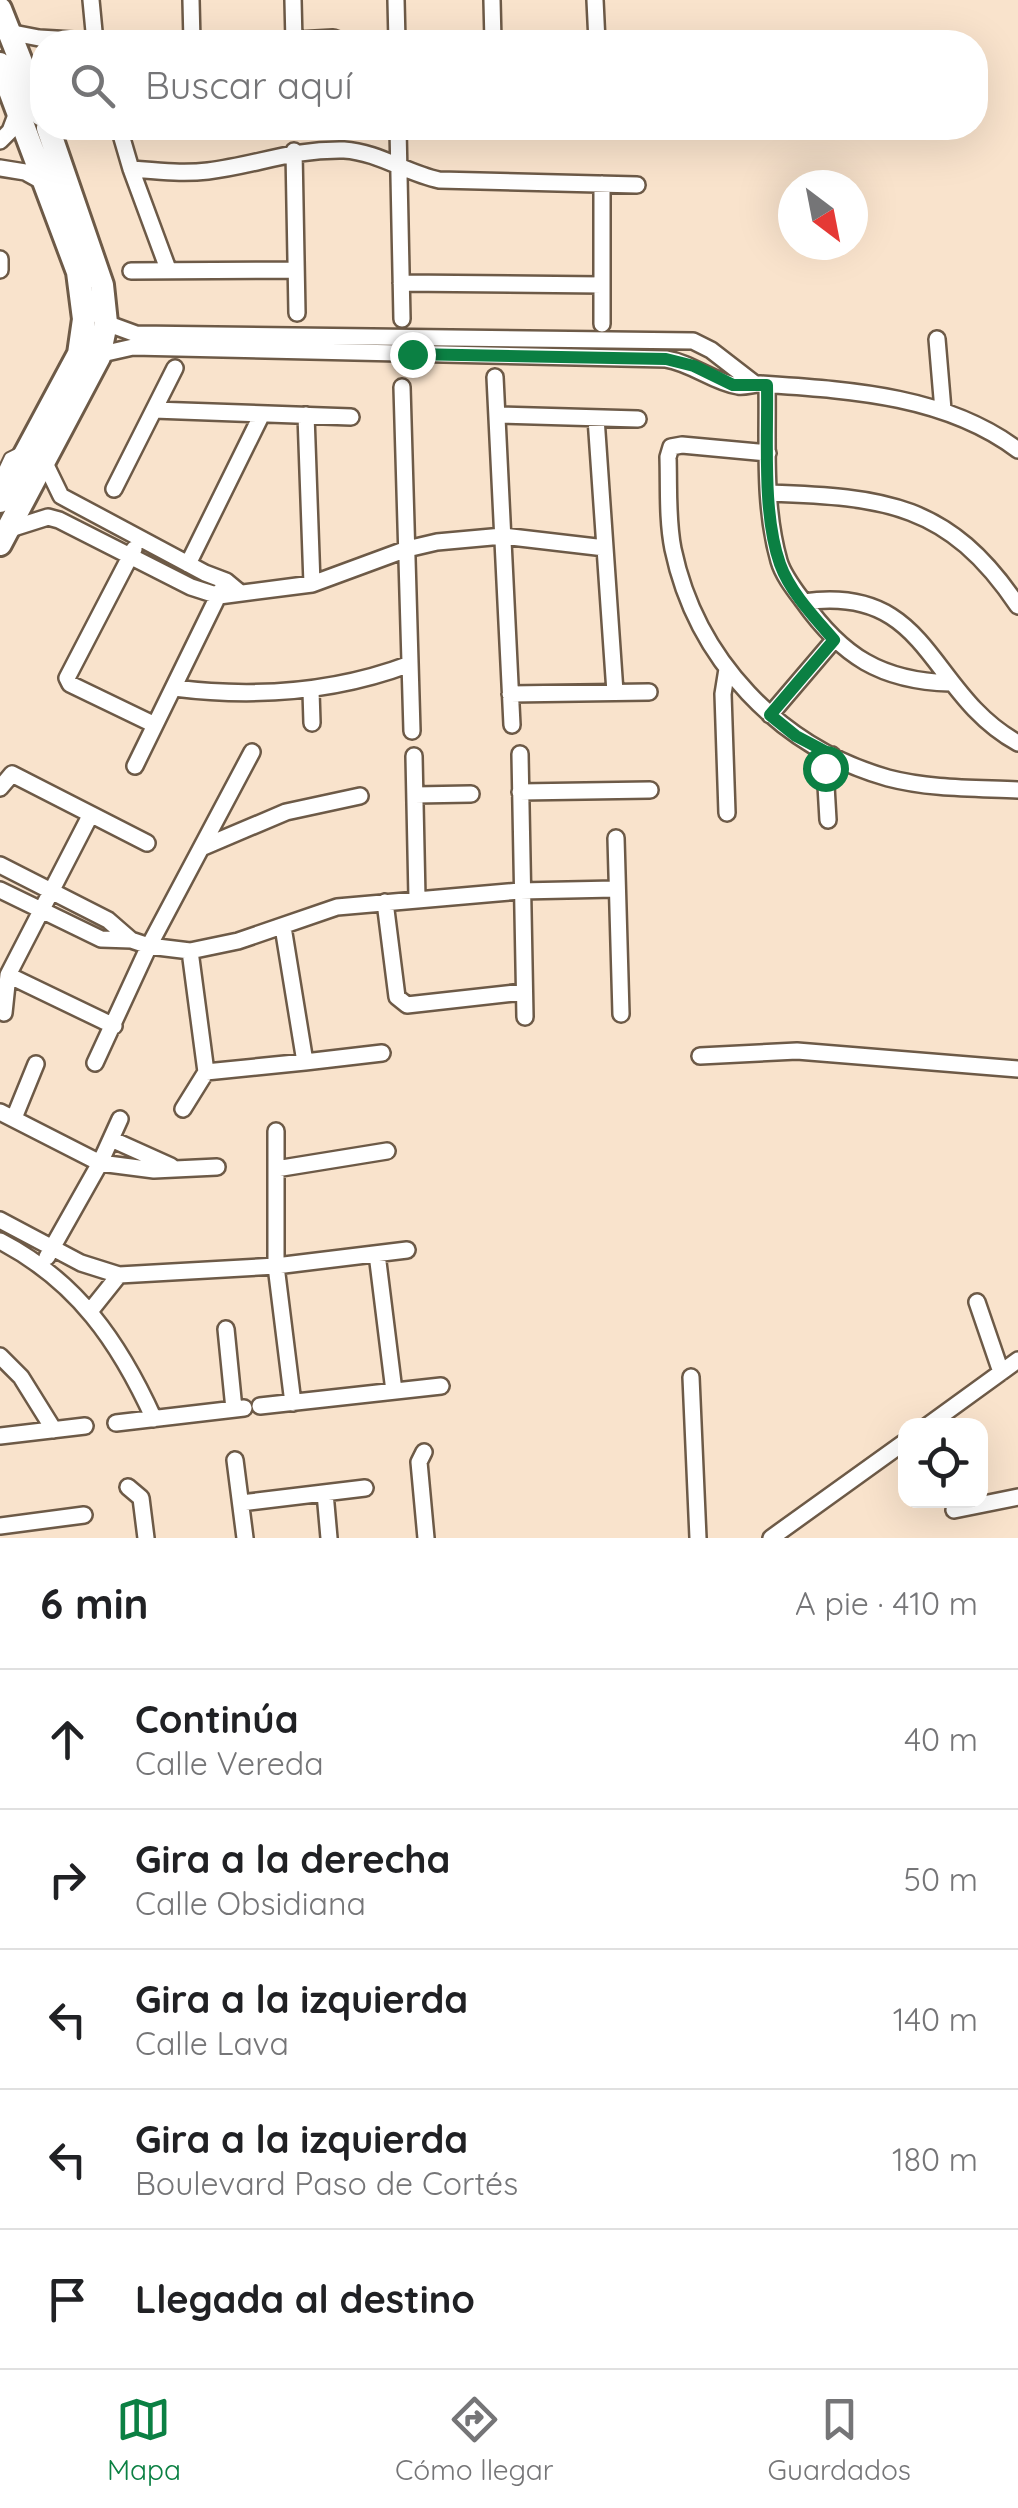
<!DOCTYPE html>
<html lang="es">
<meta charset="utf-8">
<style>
:root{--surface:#fff;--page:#f2f2f2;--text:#202124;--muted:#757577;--line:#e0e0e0;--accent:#0b8043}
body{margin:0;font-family:Quicksand,sans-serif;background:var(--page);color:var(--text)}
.controls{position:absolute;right:30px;bottom:30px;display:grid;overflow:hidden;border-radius:20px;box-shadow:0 10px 40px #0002}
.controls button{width:90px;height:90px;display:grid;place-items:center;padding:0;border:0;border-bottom:2px solid var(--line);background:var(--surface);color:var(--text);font:50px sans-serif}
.compass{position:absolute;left:778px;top:170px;width:90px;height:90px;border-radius:50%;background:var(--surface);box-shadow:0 10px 40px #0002;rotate:148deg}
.stop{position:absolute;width:30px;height:30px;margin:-22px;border:8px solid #0b8043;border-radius:50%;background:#fff}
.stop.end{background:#0b8043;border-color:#fff;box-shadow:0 2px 10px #0008}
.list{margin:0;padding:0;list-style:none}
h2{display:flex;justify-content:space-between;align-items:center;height:130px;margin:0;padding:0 40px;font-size:42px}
h2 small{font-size:32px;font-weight:400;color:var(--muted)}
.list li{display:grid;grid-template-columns:65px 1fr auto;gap:30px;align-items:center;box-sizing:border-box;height:140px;padding:0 40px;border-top:2px solid var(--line)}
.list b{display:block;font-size:38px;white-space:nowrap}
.list p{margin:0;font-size:32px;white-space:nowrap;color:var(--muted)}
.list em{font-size:32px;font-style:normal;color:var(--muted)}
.icon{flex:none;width:55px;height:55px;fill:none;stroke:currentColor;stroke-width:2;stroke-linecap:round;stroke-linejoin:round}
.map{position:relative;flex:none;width:1018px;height:1538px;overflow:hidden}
.search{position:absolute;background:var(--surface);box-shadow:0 10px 40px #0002;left:30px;right:30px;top:30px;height:110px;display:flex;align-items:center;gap:25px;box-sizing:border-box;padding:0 35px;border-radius:40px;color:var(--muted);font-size:38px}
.sheet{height:830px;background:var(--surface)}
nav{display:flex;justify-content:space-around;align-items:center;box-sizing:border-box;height:140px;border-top:2px solid var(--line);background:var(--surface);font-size:28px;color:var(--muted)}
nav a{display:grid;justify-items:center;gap:5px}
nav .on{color:var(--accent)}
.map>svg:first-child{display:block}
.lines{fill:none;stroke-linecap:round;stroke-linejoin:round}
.lane-casing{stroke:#6d5a47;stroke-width:12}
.street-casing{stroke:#6d5a47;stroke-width:20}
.secondary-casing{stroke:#6d5a47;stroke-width:28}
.lane{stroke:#fff;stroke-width:8}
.street{stroke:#fff;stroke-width:15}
.secondary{stroke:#fff;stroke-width:22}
.route{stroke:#0b8043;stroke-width:12}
</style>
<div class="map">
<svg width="1018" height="1538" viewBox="0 0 1018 1538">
<rect width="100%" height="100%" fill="#f9e3cc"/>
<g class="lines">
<g class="lane-casing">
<path id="lane" d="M0 476 9 457 17 453"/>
</g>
<g class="street-casing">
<path id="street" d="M91 0 95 42
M191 0 192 42
M293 0 294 42
M396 0 397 42
M492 0 493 42
M595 0 597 42
M3 31 39 38 108 42
M262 42 333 38 344 42
M119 128 131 169 168 269
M398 128 402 319
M0 141 10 131 18 110
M294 151 297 313
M0 168 25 172 45 183
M131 169C156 171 182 174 208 171 257 165 291 149 344 150 378 152 406 173 439 180L637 185
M602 184V324
M0 259V270
M131 271 296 270
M401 283 602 285
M106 323 136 334 693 341 711 350 755 384
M937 339 943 410
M93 356 133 347 666 359C692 363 713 382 738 386 746 387 752 384 760 384 848 390 945 395 1018 450
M495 377 512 725
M767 385C768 443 763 505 779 561 783 575 794 589 803 601 842 656 881 681 950 683
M402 387 412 731
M154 410 351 417
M306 415 312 584
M497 415 638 419
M596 418 615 692
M768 453 682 445 671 447 668 457C669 487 667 519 673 549 696 659 779 747 888 778 930 789 975 788 1018 790
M39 459 44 461 61 496 205 573 226 581 238 591
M114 489 175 368
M769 493C884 497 949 503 1018 606
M7 530 48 517 59 520 191 587 219 596 312 584 407 549 437 542 503 536 605 548
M134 549 67 678 70 684 155 725
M188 564 262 414
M804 602C931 584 927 693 1018 743
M174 688C254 698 333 693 410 664
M311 691 312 723
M510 694 649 692
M770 715 834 640
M520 754 525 1017
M414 756 417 898
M135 766 221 590
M0 788 12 774 147 843
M520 792 650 790
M415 795 471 794
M727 813 723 694 727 669
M828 820 825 768 832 755
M616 838 621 1014
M201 848 286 812 360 796
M0 865 108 920 131 940
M0 890 101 939 131 940 149 946 190 951 238 941 337 907 520 891 615 889
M385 902 397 997 407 1005 523 992
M283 927 305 1062 382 1053
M8 975 90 816
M4 1013 8 975 114 1026
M700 1056 797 1051 1018 1069
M95 1063 149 946 252 752
M206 1072 305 1062
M183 1109 206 1072 190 951
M0 1112 100 1163 154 1170 217 1167
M14 1118 36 1064
M276 1131V1266L293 1403
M111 1139 171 1166
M276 1169 387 1151
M0 1220 81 1263 119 1275 276 1266 407 1250
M0 1241C77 1281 119 1342 154 1419
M377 1254 394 1391
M47 1257 100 1163 120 1119
M977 1302 1001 1372
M91 1310 119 1275
M226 1329 234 1409
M0 1356 21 1377 54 1430
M691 1377 698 1538
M260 1406 441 1386
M116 1423 244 1408
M927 1426 1018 1360
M0 1436 85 1426
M424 1452 419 1462 426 1538
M235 1460 245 1538
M128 1487 141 1498 146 1538
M325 1493 329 1538
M241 1503 365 1488
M954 1510 1018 1497
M0 1526 84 1515
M771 1538 906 1441"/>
</g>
<g class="secondary-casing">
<path id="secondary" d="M0 9 42 115
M0 64 78 272 84 319 79 354 0 501
M0 544 99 357 106 323 102 285 48 128"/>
</g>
<use href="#lane" class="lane"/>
<use href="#street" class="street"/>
<use href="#secondary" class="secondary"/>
</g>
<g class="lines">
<path class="route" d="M412 354 666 359 694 366 733 385H767C768 440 762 513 780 564 790 592 815 618 834 640L770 715 796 736 832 755 825 768"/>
</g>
</svg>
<div class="controls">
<button><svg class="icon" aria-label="locate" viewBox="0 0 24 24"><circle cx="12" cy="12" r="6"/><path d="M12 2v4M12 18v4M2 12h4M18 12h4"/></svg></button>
</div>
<svg class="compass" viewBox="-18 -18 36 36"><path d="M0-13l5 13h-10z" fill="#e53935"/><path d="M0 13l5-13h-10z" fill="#757577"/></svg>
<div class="stop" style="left:825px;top:768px"></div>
<div class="stop end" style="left:412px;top:354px"></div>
<div class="search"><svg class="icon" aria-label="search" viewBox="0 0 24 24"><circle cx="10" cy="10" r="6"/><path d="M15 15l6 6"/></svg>Buscar aquí</div>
</div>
<section class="sheet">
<h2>6 min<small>A pie · 410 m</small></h2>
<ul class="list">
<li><svg class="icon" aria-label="ahead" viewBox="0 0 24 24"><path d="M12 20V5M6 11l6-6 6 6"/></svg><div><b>Continúa</b><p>Calle Vereda</p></div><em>40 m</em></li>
<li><svg class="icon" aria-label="right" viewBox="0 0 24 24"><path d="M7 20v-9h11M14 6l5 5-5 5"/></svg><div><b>Gira a la derecha</b><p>Calle Obsidiana</p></div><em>50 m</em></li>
<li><svg class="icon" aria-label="left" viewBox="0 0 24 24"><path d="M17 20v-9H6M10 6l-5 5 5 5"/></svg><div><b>Gira a la izquierda</b><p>Calle Lava</p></div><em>140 m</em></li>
<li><svg class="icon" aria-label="left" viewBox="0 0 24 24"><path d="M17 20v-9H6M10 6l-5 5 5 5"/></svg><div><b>Gira a la izquierda</b><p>Boulevard Paso de Cortés</p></div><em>180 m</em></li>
<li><svg class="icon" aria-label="arrive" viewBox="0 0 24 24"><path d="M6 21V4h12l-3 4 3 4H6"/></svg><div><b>Llegada al destino</b></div></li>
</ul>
</section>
<nav>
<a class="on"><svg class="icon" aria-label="map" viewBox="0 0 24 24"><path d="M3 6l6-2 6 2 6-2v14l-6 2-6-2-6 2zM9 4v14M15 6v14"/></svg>Mapa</a>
<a><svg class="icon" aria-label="directions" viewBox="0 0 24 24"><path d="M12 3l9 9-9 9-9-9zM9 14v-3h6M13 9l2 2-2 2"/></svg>Cómo llegar</a>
<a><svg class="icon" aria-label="saved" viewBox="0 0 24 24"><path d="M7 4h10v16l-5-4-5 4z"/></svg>Guardados</a>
</nav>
